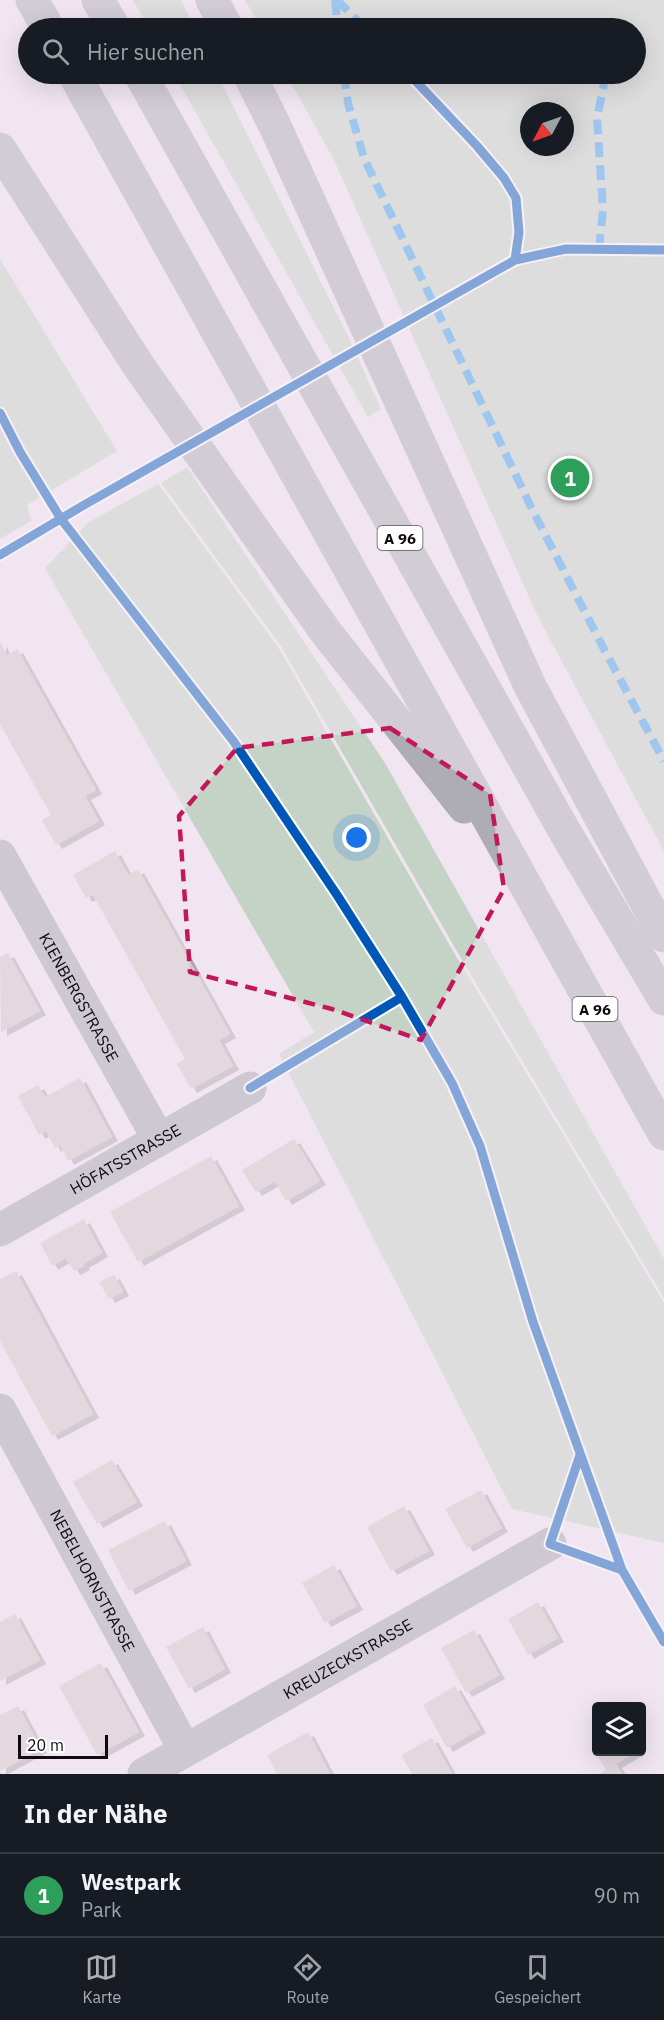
<!DOCTYPE html>
<html lang="de">
<meta charset="utf-8">
<style>
:root{--surface:#171b24;--page:#242831;--text:#f1f3f6;--muted:#9ea1a6;--line:#363941;--accent:#afadb2}
body{margin:0;font-family:"IBM Plex Sans",sans-serif;background:var(--page);color:var(--text)}
.controls{position:absolute;right:18px;bottom:18px;display:grid;overflow:hidden;border-radius:6px;box-shadow:0 6px 24px #0002}
.controls button{width:54px;height:54px;display:grid;place-items:center;padding:0;border:0;border-bottom:2px solid var(--line);background:var(--surface);color:var(--text);font:30px sans-serif}
.compass{position:absolute;left:520px;top:102px;width:54px;height:54px;border-radius:50%;background:var(--surface);box-shadow:0 6px 24px #0002;rotate:229deg}
.scale{position:absolute;left:18px;bottom:15px;width:90px;box-sizing:border-box;padding-left:6px;border:3px solid #100a10;border-top:0;font-size:16px;line-height:21px;white-space:nowrap;color:#100a10;-webkit-text-stroke:4px #fff;paint-order:stroke}
.you{position:absolute;left:357px;top:838px;width:21px;height:21px;margin:-15px;border:4px solid #fff;border-radius:50%;background:#1a73e8;box-shadow:0 0 0 9px #1a73e833}
.badge{display:grid;place-items:center;width:39px;height:39px;border-radius:50%;background:var(--accent);color:#fff;font-size:20px;font-weight:700}
.pin{position:absolute;translate:-50% -50%;border:3px solid #fff;box-shadow:0 2px 6px #0006}
.list{margin:0;padding:0;list-style:none}
h2{display:flex;justify-content:space-between;align-items:center;height:78px;margin:0;padding:0 24px;font-size:26px}
h2 small{font-size:20px;font-weight:400;color:var(--muted)}
.list li{display:grid;grid-template-columns:39px 1fr auto;gap:18px;align-items:center;box-sizing:border-box;height:84px;padding:0 24px;border-top:2px solid var(--line)}
.list b{display:block;font-size:22px;white-space:nowrap}
.list p{margin:0;font-size:20px;white-space:nowrap;color:var(--muted)}
.list em{font-size:20px;font-style:normal;color:var(--muted)}
.icon{flex:none;width:33px;height:33px;fill:none;stroke:currentColor;stroke-width:2;stroke-linecap:round;stroke-linejoin:round}
.map{position:relative;flex:none;width:664px;height:1774px;overflow:hidden}
.search{position:absolute;background:var(--surface);box-shadow:0 6px 24px #0002;left:18px;right:18px;top:18px;height:66px;display:flex;align-items:center;gap:15px;box-sizing:border-box;padding:0 21px;border-radius:33px;color:var(--muted);font-size:22px}
.sheet{height:162px;background:var(--surface)}
nav{display:flex;justify-content:space-around;align-items:center;box-sizing:border-box;height:84px;border-top:2px solid var(--line);background:var(--surface);font-size:16px;color:var(--muted)}
nav a{display:grid;justify-items:center;gap:3px}
nav .on{color:var(--accent)}
.map>svg:first-child{display:block}
.green{fill:#c5d3c6;fill-rule:evenodd}
.building{fill:#d5c7cb;filter:url(#shadow)}
.lines{fill:none;stroke-linecap:round;stroke-linejoin:round}
.street{stroke:#a4a6aa;stroke-width:33}
.highway{stroke:#aeadb4;stroke-width:33}
.quiet{stroke:#3da1ea;stroke-width:8;stroke-dasharray:15 8;stroke-linecap:butt}
.cycleway-casing{stroke:#fff;stroke-width:13}
.cycleway{stroke:#0057b8;stroke-width:9}
.marked{fill:none;stroke:#c2185b;stroke-width:4.5;stroke-dasharray:12 8;stroke-linejoin:round}
.labels{text-anchor:middle;dominant-baseline:central;stroke-width:4.5;stroke-linejoin:round;paint-order:stroke}
.shield{fill:#fff;stroke:#585458;stroke-width:1.5}
.shield-label{font-size:15px;font-weight:bold;fill:#100a10}
.street-label{font-size:16px;fill:#100a10;stroke:#fff}
</style>
<div class="map">
<svg width="664" height="1774" viewBox="0 0 664 1774">
<defs>
<filter id="shadow"><feDropShadow dx="6" dy="4" stdDeviation="0" flood-color="#0004"/></filter>
</defs>
<rect width="100%" height="100%" fill="#f0e5f0"/>
<path class="green" d="M133 0H181L195 28H149Z
M245 0H664V851L538 617 334 160 286 74H636V28H261ZM529 111H565V147H529Z
M174 74H217L346 332 381 409 368 417Z
M0 259 117 451 27 505 31 521 0 539Z
M187 467 385 763 664 1259V1298L455 948 281 646 161 483Z
M158 484 278 647 453 951 664 1303V1543L512 1509 279 1054 314 1032 45 568 89 522Z"/>
<path class="building" d="M0 642 7 655 17 649 96 790 85 796 99 821 56 845 42 820 51 815 0 724Z
M115 851 128 875 138 869 230 1034 219 1040 233 1066 191 1089 177 1064 185 1059 93 895 86 898 73 875Z
M8 953 40 1011 1 1032 0 957Z
M80 1078 112 1137 68 1161 60 1145 55 1148 46 1131 39 1135 18 1096 38 1085 45 1097Z
M294 1139 320 1181 286 1201 275 1181 256 1192 242 1170Z
M211 1156 239 1206 138 1262 110 1212Z
M84 1219 102 1253 83 1264 84 1266 74 1271 66 1258 52 1266 40 1243Z
M16 1271 93 1414 52 1436 0 1341V1279Z
M114 1275 123 1292 109 1299 99 1282Z
M112 1460 137 1502 97 1524 73 1482Z
M481 1490 502 1528 467 1548 445 1509Z
M404 1506 429 1551 391 1571 367 1527Z
M165 1521 186 1561 129 1591 108 1550Z
M334 1565 357 1606 325 1623 302 1583Z
M538 1602 558 1638 528 1655 508 1619Z
M15 1614 40 1660 0 1681V1622Z
M203 1627 225 1669 189 1689 166 1647Z
M474 1630 499 1675 466 1693 441 1648Z
M101 1663 139 1732 97 1755 59 1686Z
M455 1686 480 1729 447 1748 423 1705Z
M18 1706 41 1749 0 1771V1715Z
M308 1732 330 1774H277L267 1755Z
M432 1738 452 1774H412L401 1755Z
M607 1752H636L616 1764 622 1774H599L606 1770 598 1757Z"/>
<g class="lines">
<g class="street">
<path id="s1" d="M0 856 158 1138"/>
<path id="s2" d="M0 1230 250 1088"/>
<path id="s3" d="M0 1410 185 1750"/>
<path id="s4" d="M144 1774 550 1544"/>
</g>
<path class="highway" d="M32 0 48 28
M98 0 114 28
M212 0 227 28
M74 74 664 1134
M140 74 565 832 664 999
M249 74 275 126 530 686 664 936
M0 149 138 365 325 631 464 807"/>
<path class="quiet" d="M335 0 338 28
M337 0 365 28
M344 74 348 103 364 158 533 511 606 653 664 761
M599 249 603 210 597 118 606 74"/>
<g class="cycleway-casing">
<path id="cycleway" d="M409 74 477 146 504 178 516 198 519 232 515 260
M0 413 20 452 61 519 234 742 337 895 402 997 452 1083 480 1146 533 1322 622 1570 664 1642
M0 555 84 505 515 260 566 249 664 250
M250 1088 402 997
M580 1455 550 1544 622 1570"/>
</g>
<use href="#cycleway" class="cycleway"/>
</g>
<path d="M0 0H664V1774H0ZM390 728 490 794 504 889 421 1040 332 1009 190 972 179 816 237 748Z" fill="#f0e5f0" fill-opacity=".55" fill-rule="evenodd"/>
<path class="marked" d="M390 728 490 794 504 889 421 1040 332 1009 190 972 179 816 237 748Z"/>
<g class="labels">
<g class="shield">
<rect x="377.5" y="526" width="45" height="24" rx="4.5"/>
<rect x="572.5" y="997" width="45" height="24" rx="4.5"/>
</g>
<g class="shield-label">
<text x="400" y="538">A 96</text>
<text x="595" y="1009">A 96</text>
</g>
<g class="street-label">
<text stroke="none"><textPath href="#s1" startOffset="162">KIENBERGSTRASSE</textPath></text>
<text stroke="none"><textPath href="#s2" startOffset="144">HÖFATSSTRASSE</textPath></text>
<text stroke="none"><textPath href="#s3" startOffset="194">NEBELHORNSTRASSE</textPath></text>
<text stroke="none"><textPath href="#s4" startOffset="234">KREUZECKSTRASSE</textPath></text>
</g>
</g>
</svg>
<div class="controls">
<button><svg class="icon" aria-label="layers" viewBox="0 0 24 24"><path d="M12 4l9 5-9 5-9-5zM3 14l9 5 9-5"/></svg></button>
</div>
<svg class="compass" viewBox="-18 -18 36 36"><path d="M0-13l5 13h-10z" fill="#e53935"/><path d="M0 13l5-13h-10z" fill="#9ea1a6"/></svg>
<div class="scale">20 m</div>
<div class="you"></div>
<div class="pin badge" style="left:570px;top:478px;background:#2e9e5b">1</div>
<div class="search"><svg class="icon" aria-label="search" viewBox="0 0 24 24"><circle cx="10" cy="10" r="6"/><path d="M15 15l6 6"/></svg>Hier suchen</div>
</div>
<section class="sheet">
<h2>In der Nähe<small></small></h2>
<ul class="list">
<li><span class="badge" style="background:#2e9e5b">1</span><div><b>Westpark</b><p>Park</p></div><em>90 m</em></li>
</ul>
</section>
<nav>
<a class="on"><svg class="icon" aria-label="map" viewBox="0 0 24 24"><path d="M3 6l6-2 6 2 6-2v14l-6 2-6-2-6 2zM9 4v14M15 6v14"/></svg>Karte</a>
<a><svg class="icon" aria-label="directions" viewBox="0 0 24 24"><path d="M12 3l9 9-9 9-9-9zM9 14v-3h6M13 9l2 2-2 2"/></svg>Route</a>
<a><svg class="icon" aria-label="saved" viewBox="0 0 24 24"><path d="M7 4h10v16l-5-4-5 4z"/></svg>Gespeichert</a>
</nav>
